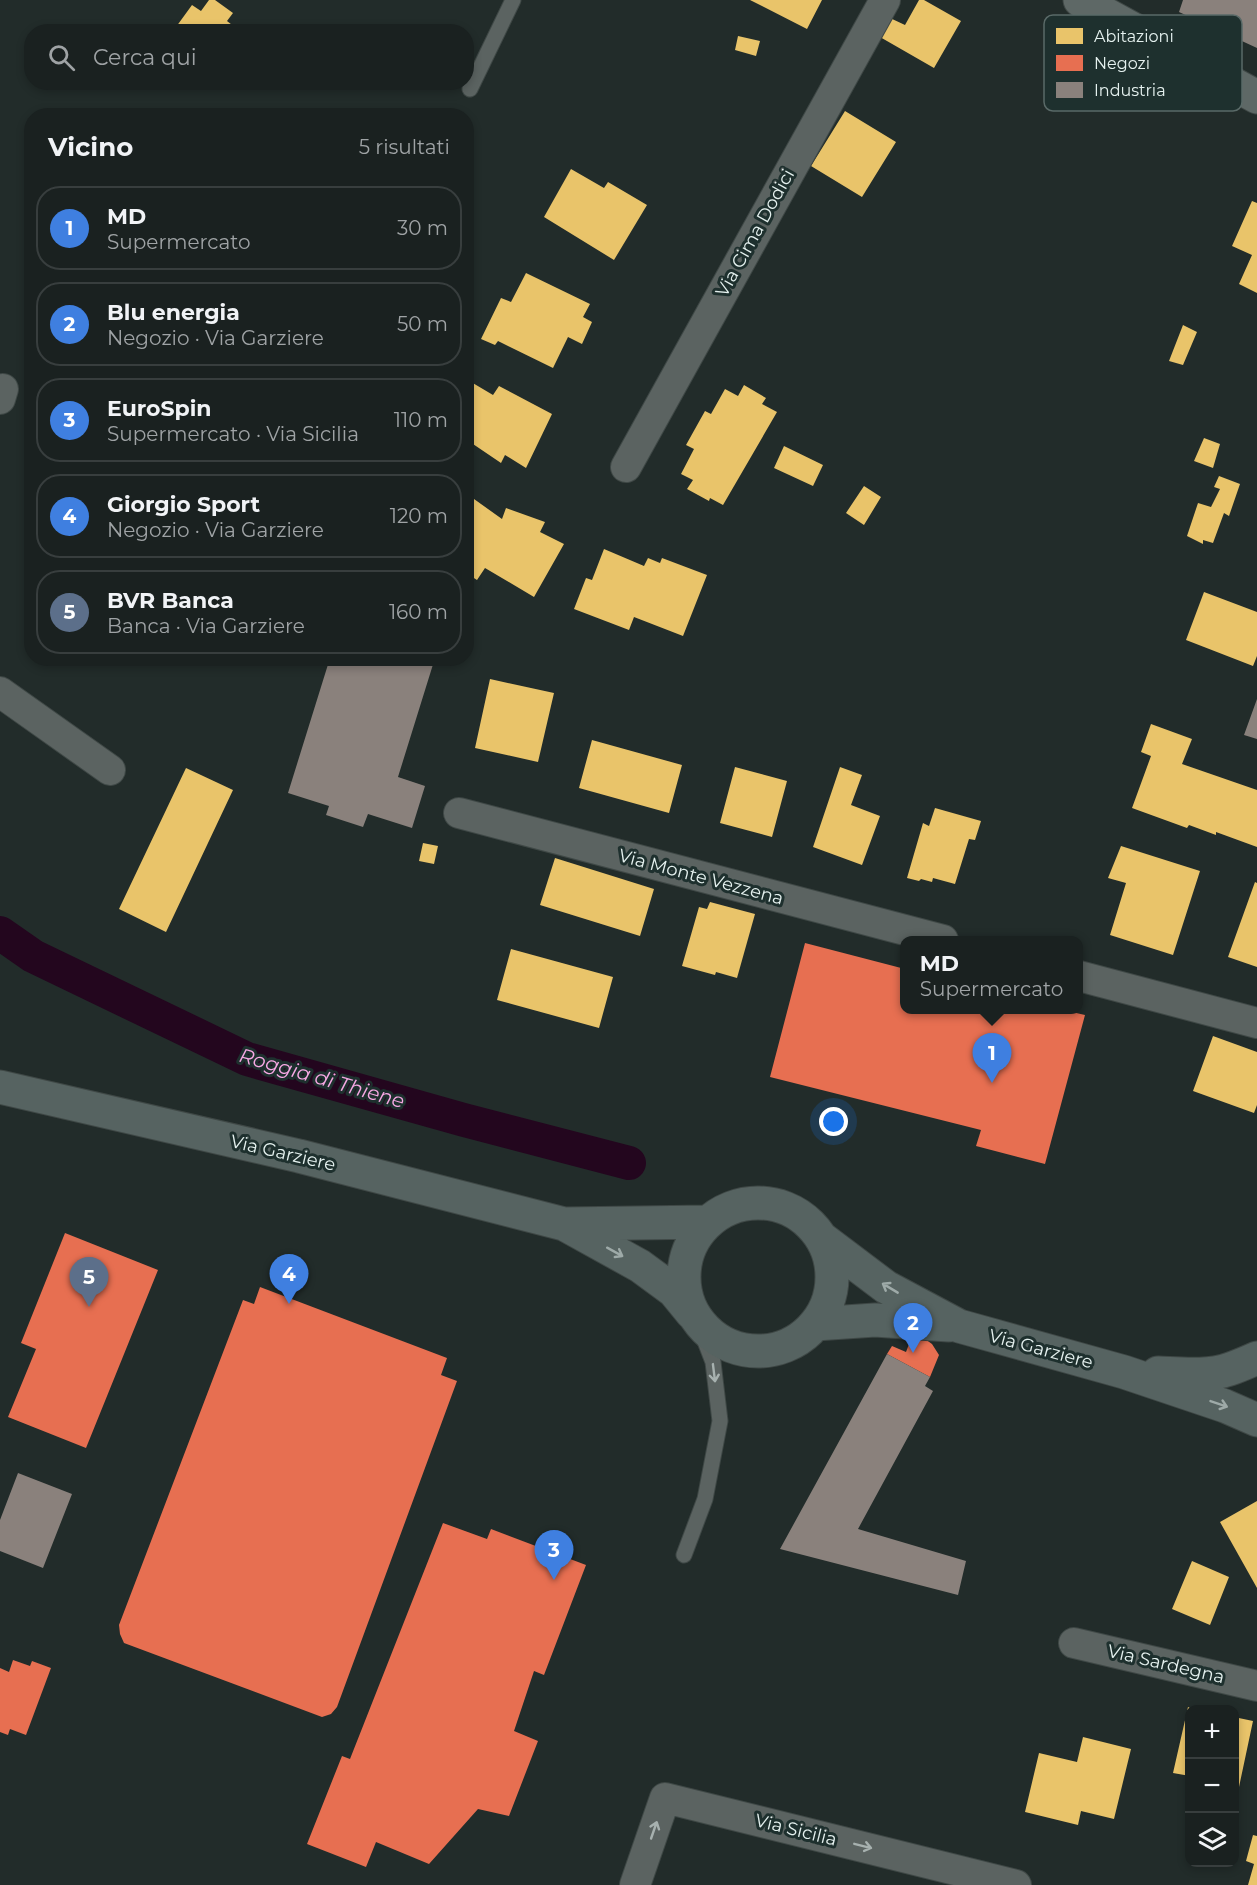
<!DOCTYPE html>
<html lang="it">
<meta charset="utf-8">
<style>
:root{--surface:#1a2120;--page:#232929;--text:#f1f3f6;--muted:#9fa3a5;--line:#383e3e;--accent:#a1acaa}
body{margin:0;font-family:Montserrat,sans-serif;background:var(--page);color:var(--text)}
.controls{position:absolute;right:18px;bottom:18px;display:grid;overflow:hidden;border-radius:12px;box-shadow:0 3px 9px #0003}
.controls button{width:54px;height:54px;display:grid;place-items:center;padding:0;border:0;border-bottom:2px solid var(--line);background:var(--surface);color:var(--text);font:30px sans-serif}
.you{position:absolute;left:834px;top:1122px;width:21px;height:21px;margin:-15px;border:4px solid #fff;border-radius:50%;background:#1a73e8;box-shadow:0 0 0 9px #1a73e833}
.badge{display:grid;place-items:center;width:39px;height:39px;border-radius:50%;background:var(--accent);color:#fff;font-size:20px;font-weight:700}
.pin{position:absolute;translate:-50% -50px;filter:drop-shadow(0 2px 3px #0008)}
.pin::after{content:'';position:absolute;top:32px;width:21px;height:18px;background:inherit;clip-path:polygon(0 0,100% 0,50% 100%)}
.popup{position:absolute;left:900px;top:936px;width:183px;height:78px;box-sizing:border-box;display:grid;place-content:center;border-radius:12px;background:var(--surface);filter:drop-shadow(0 2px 4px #0005);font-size:20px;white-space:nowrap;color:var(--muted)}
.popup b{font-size:22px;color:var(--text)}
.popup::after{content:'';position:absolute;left:50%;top:100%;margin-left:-12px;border:12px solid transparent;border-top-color:var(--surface)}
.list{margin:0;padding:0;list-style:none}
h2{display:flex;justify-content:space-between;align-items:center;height:78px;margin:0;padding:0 24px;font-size:26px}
h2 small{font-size:20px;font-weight:400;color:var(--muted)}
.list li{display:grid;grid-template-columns:39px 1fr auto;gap:18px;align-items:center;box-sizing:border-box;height:84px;margin:0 12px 12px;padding:0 12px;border:2px solid var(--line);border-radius:24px}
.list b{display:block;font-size:22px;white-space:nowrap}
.list p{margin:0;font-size:20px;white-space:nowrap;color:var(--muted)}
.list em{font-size:20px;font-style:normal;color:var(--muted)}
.icon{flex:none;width:33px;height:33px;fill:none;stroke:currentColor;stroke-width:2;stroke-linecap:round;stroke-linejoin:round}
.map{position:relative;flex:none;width:1257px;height:1885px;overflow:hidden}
.search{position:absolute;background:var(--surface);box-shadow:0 3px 9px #0003;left:24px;top:24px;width:450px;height:66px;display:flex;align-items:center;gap:15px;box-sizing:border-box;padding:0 21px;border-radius:24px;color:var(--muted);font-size:22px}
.panel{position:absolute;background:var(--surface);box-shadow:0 3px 9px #0003;left:24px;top:108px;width:450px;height:558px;border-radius:24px}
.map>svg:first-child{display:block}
.homes{fill:#e9c46a}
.shops{fill:#e76f51}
.industry{fill:#8a817c}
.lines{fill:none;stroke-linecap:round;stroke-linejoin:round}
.canal{stroke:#23061e;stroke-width:34}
.lane-casing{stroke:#3f4846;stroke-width:17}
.street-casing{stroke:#3f4846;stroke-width:32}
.secondary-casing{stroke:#3f4846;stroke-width:35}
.primary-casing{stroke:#3f4846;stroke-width:35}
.lane{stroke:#5b6361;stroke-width:15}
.street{stroke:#5b6361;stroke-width:30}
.secondary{stroke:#5e6866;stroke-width:33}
.primary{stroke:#566361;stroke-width:33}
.oneway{stroke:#9eaaa8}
.oneway2{stroke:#a7b1af}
.labels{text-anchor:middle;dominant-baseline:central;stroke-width:6;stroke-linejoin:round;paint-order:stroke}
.street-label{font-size:18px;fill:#e5f1ef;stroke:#1e302e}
.water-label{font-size:20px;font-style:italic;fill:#f7a8e4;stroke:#1e302e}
.key{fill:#1e302e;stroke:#5a6a68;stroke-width:1.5}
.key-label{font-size:16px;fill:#e5f1ef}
</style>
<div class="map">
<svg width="1257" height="1885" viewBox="0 0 1257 1885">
<rect width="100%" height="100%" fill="#222c2a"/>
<path class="homes" d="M209 0H215L233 13 227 21 241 32H181L176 27 192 5 201 11Z
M750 0H822L807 29Z
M919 0H924L961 21 934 68 880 37 890 18 905 25Z
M738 36 760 41 756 56 735 50Z
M845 111 896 142 862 197 811 166Z
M571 169 604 188 608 182 647 205 614 260 544 217Z
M1252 201 1257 203V293L1239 284 1252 255 1232 246Z
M526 273 590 304 583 317 592 322 582 344 568 337 553 368 498 341 495 345 481 339 501 298 511 302Z
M1183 325 1197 332 1183 365 1169 361Z
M466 379 493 395 499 386 552 414 526 468 505 455 501 463 470 442 466 448Z
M744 385 766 398 762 404 777 412 723 505 710 498 709 501 687 489 693 480 681 474 694 449 686 445 705 411 711 414 725 389 738 396Z
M1204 438 1220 444 1213 468 1194 461Z
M784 446 823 465 813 486 774 468Z
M1219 476 1240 484 1229 516 1224 513 1213 543 1203 540V544L1187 536 1198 503 1211 507 1220 489 1214 487Z
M864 486 881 497 864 525 846 513Z
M474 499 502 519 506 508 545 522 540 532 564 544 534 597 485 568 477 580 466 573V507L468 508Z
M604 549 644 566 648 558 660 563 662 558 707 575 683 636 634 617 629 630 574 609 586 578 592 580Z
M1204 592 1257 612V656L1253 666 1186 640Z
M490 679 554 693 538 762 475 748Z
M1151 724 1192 739 1182 764 1257 790V847L1216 832V835L1189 825 1187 828 1132 808 1151 756 1141 752Z
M592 740 682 765 669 813 579 788Z
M735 767 787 781 772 837 720 823Z
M840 767 862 775 851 805 880 816 862 865 813 847Z
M186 768 233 790 166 932 119 909Z
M935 808 981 821 975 840 969 839 955 884 933 878 932 882 921 879 919 881 907 878 923 823 929 826Z
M423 843 438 846 434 864 419 861Z
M1121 846 1200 871 1173 955 1110 935 1126 883 1108 878Z
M555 858 654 889 640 936 540 905Z
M1255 882 1257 883V967L1228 957Z
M710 902 755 914 737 978 716 972 715 975 682 966 699 907 707 909Z
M511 949 613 977 599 1028 497 1000Z
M1213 1036 1257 1052V1105L1254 1113 1193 1091Z
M1257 1501V1588L1220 1522Z
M1192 1561 1229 1577 1210 1625 1172 1609Z
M1188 1707 1190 1708V1776L1173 1773Z
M1234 1717 1253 1721 1239 1787 1234 1786Z
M1083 1737 1131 1749 1114 1819 1081 1811 1078 1825 1025 1812 1039 1753 1077 1762Z
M1253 1835 1257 1836V1885H1248L1254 1864 1246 1861Z"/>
<path class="shops" d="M805 943 905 969V1010H1063L1085 1015 1045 1164 976 1146 981 1130 770 1077Z
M65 1233 158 1270 86 1448 8 1417 36 1349 21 1343Z
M260 1287 447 1358 441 1375 457 1381 337 1707 331 1714 322 1717 124 1643 120 1634 119 1625 243 1300 254 1304Z
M914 1331 932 1344 939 1355 930 1377 887 1354 892 1346 906 1352Z
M443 1523 487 1539 491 1529 586 1565 544 1675 534 1671 514 1731 538 1741 509 1816 478 1809 429 1864 376 1842 366 1867 307 1844 342 1756 350 1759Z
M13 1660 30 1666 32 1661 51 1668 26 1735 10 1729 8 1735 0 1732V1668L9 1672Z"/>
<path class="industry" d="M1183 0H1257V48L1179 12Z
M330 658H435L398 777 425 786 412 828 368 814 363 827 326 815 329 806 288 793Z
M1257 699V739L1244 735Z
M887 1354 930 1377 925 1386 933 1391 858 1529 966 1561 958 1595 780 1549Z
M18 1473 72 1494 43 1568 0 1551V1520Z"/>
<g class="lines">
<path class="canal" d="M0 933 33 956 247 1059 464 1120 629 1163"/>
<g class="lane-casing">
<path id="lane" d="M470 89 513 0
M684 1555 705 1499 720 1421 713 1362 696 1318"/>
</g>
<g class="street-casing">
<path id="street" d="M0 399 3 389
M626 467 885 0
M0 692 110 770
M459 813 943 940
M1079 976 1257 1023
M1074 1643 1257 1686
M635 1885 665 1798 1016 1885"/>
</g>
<g class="secondary-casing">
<path id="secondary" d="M1080 0 1257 97"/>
</g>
<g class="primary-casing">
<path id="primary" d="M0 1087 299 1156 564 1224 707 1222
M684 1277a74 74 0 1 1 148 0a74 74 0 1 1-148 0Z
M566 1225 640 1266 674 1291 692 1313
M821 1238 886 1287 959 1326 1124 1372 1225 1406 1257 1420
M815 1324 875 1320 949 1325
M1158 1373C1182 1374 1207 1377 1230 1369 1239 1366 1248 1362 1257 1358"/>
</g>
<use href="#lane" class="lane"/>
<use href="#street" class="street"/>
<use href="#secondary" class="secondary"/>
<use href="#primary" class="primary"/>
</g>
<defs><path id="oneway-shaft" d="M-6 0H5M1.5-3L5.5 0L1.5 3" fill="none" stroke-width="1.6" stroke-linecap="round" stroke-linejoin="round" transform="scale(1.5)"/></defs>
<g class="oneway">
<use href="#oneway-shaft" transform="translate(615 1252) rotate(29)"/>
<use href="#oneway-shaft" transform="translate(890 1288) rotate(-149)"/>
<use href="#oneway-shaft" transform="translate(1219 1404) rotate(19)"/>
</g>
<g class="oneway2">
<use href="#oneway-shaft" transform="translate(714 1373) rotate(83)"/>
<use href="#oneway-shaft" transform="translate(654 1830) rotate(-71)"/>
<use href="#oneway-shaft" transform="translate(863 1846) rotate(14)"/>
</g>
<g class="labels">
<g class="street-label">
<text transform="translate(755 233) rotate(-61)">Via Cima Dodici</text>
<text transform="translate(701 877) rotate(15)">Via Monte Vezzena</text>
<text transform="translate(283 1153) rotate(13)">Via Garziere</text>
<text transform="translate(1041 1349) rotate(15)">Via Garziere</text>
<text transform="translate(1166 1664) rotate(13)">Via Sardegna</text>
<text transform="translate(796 1830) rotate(14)">Via Sicilia</text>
</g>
<g class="water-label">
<text transform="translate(322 1078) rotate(16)">Roggia di Thiene</text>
</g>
</g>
<rect x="1044" y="15" width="198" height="96" rx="9" class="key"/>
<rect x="1056" y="28" width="27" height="16" fill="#e9c46a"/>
<rect x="1056" y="55" width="27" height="16" fill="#e76f51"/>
<rect x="1056" y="82" width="27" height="16" fill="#8a817c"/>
<g class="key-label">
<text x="1094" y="42">Abitazioni</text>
<text x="1094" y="69">Negozi</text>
<text x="1094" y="96">Industria</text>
</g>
</svg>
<div class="controls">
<button>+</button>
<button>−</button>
<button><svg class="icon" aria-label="layers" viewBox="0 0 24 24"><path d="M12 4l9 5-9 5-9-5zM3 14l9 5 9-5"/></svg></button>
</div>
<div class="you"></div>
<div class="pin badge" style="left:992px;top:1083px;background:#3f7fe0">1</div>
<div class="popup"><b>MD</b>Supermercato</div>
<div class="pin badge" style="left:913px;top:1353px;background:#3f7fe0">2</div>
<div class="pin badge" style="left:554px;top:1580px;background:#3f7fe0">3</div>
<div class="pin badge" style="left:289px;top:1304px;background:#3f7fe0">4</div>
<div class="pin badge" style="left:89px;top:1307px;background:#5c6f8a">5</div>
<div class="search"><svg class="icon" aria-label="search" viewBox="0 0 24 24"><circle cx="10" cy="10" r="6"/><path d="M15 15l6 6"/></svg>Cerca qui</div>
<section class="panel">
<h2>Vicino<small>5 risultati</small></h2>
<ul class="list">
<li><span class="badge" style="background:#3f7fe0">1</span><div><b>MD</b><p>Supermercato</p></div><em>30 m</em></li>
<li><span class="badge" style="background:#3f7fe0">2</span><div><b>Blu energia</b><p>Negozio · Via Garziere</p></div><em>50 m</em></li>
<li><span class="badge" style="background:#3f7fe0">3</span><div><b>EuroSpin</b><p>Supermercato · Via Sicilia</p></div><em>110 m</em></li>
<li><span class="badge" style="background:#3f7fe0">4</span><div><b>Giorgio Sport</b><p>Negozio · Via Garziere</p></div><em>120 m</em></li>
<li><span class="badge" style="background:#5c6f8a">5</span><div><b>BVR Banca</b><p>Banca · Via Garziere</p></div><em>160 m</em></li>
</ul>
</section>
</div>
